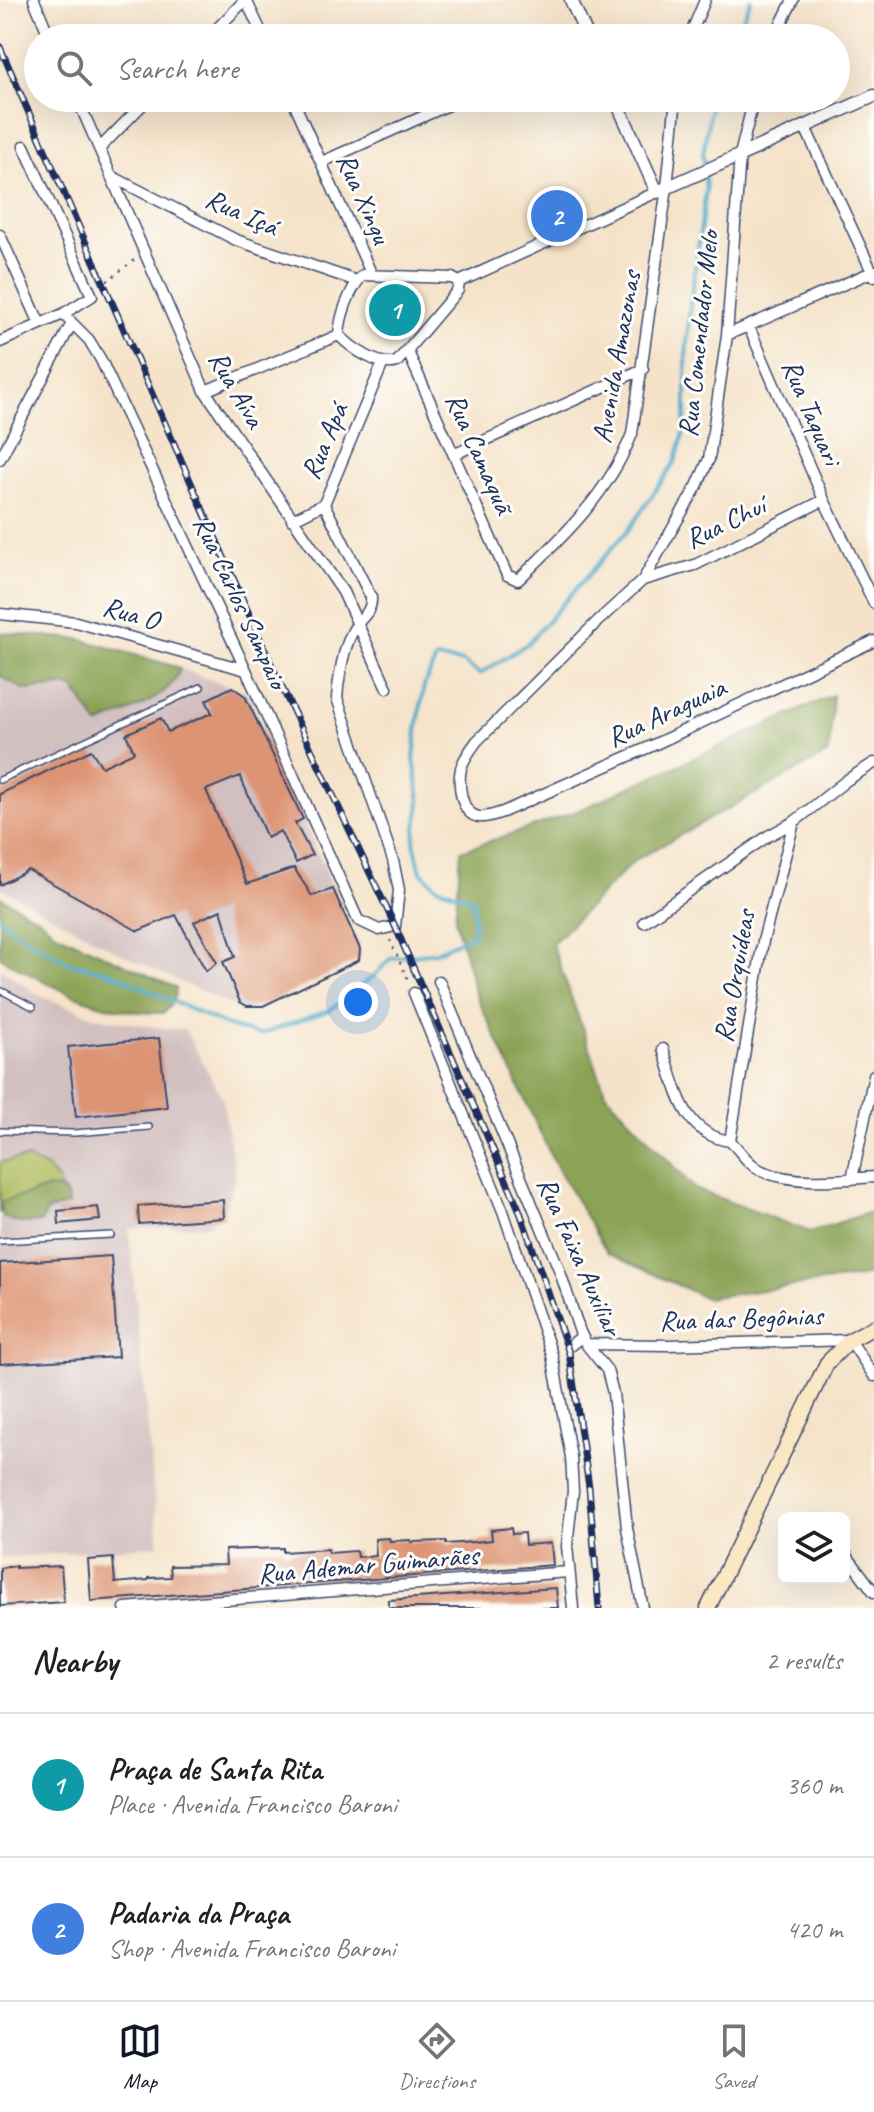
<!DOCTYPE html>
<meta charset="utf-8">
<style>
:root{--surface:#fff;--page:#f2f2f2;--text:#202124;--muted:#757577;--line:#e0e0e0;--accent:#111827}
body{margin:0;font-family:Caveat,sans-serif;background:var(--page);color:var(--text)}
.controls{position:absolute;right:24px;bottom:24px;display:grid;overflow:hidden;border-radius:12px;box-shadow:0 8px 32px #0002}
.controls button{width:72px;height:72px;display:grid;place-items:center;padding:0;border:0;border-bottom:2px solid var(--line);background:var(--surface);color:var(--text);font:40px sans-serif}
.you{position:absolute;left:358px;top:1002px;width:28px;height:28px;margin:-20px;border:6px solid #fff;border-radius:50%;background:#1a73e8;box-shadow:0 0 0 12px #1a73e833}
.badge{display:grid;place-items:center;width:52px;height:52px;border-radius:50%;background:var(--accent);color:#fff;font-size:26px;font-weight:700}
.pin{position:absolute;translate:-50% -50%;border:4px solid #fff;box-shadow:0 2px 8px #0006}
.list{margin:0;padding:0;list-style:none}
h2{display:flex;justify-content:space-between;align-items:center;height:104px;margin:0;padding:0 32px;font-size:34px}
h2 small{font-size:26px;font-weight:400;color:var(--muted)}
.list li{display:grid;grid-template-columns:52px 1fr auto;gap:24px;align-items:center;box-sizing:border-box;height:144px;padding:0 32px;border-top:2px solid var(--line)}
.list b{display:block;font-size:30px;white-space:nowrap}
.list p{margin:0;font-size:26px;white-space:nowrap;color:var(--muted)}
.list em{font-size:26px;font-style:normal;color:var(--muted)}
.icon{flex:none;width:44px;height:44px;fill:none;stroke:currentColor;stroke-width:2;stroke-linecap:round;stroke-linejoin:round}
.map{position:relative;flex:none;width:874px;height:1608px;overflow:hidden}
.search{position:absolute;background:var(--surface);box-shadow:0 8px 32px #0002;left:24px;right:24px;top:24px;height:88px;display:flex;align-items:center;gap:20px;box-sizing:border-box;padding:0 28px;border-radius:44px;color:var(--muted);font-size:30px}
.sheet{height:392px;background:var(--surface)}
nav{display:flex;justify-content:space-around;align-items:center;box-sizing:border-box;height:112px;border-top:2px solid var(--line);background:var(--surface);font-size:22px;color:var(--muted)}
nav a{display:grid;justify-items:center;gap:4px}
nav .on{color:var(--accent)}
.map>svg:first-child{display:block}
.industrial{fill:#d2bfc0}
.green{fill:#afbb5d;stroke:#65755e;stroke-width:2}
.forest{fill:#8ba354;stroke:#536959;stroke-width:2}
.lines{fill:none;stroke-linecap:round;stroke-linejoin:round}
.stream{stroke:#4aa9c9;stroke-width:4}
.building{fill:#dd9474}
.service-casing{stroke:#3c4a6e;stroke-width:8}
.minor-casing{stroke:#3c4a6e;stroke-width:13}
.tertiary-casing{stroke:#3c4a6e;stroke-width:15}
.secondary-casing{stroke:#3c4a6e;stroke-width:17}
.path{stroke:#3c4a6e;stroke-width:2;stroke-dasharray:2 6;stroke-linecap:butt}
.service{stroke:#fff;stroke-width:5}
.minor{stroke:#fff;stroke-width:10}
.tertiary{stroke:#fff;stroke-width:12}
.secondary{stroke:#fae7c3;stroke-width:14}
.rail-casing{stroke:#1b2f5e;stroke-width:7}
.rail{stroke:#fdfcf7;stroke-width:4;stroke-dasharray:12;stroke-linecap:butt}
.labels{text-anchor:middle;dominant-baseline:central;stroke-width:6;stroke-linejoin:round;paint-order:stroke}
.street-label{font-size:28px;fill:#1b2f5e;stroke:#fdfcf7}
</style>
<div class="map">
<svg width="874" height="1608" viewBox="0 0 874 1608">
<rect width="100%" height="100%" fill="#fdfcf7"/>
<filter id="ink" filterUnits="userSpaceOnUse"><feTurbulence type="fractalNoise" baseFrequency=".0125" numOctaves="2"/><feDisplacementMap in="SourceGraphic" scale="16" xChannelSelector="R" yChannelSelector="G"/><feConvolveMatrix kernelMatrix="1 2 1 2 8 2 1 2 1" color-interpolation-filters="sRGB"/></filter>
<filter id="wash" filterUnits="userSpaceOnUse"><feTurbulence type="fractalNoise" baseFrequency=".006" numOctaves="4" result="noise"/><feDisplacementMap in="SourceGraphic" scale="32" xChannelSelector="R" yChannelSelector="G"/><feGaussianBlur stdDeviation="1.8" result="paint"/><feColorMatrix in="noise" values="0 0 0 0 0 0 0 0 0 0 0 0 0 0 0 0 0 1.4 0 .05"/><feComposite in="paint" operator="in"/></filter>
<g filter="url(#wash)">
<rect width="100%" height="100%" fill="#f5e3c9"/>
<path class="industrial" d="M0 631 80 639 165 663 247 693 360 949 359 960 263 1006 244 1011 127 957 0 887Z
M0 968 38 995 96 1017 161 1028 185 1030 222 1098 236 1176 224 1211 207 1225 129 1229 159 1545 0 1558Z"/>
<path class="green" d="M27 1158 48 1169 59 1183 55 1209 0 1213V1162Z"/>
<path class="forest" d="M0 633 80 639 180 668C172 699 125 712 98 725L74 688 61 686 25 690 0 676Z
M833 695 829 753 635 860 552 944 606 1094 695 1189 810 1232 874 1211V1275L706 1298 607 1253 554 1162 475 993 455 919 461 851 575 812Z
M0 897 40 919 54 932 176 988C177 997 171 1006 164 1013 101 1014 53 988 0 957Z
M48 1188 61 1189 67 1196 68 1205 48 1210 41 1222 21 1223 4 1218 0 1202C16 1196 32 1195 48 1188Z"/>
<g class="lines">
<path class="stream" d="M734 38 751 0
M0 919 28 940 69 963 109 972 225 1025 259 1035 330 1010 376 974 391 958 436 952 474 934 473 899 437 887 421 872 414 842 420 802 414 758 418 722 424 686 436 659 463 662 480 674 527 644 630 528 675 462 683 436 686 409V357L690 305 706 190 703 154 712 98"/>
</g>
<g id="blocks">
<path class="building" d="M232 687 245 696 303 819 295 823 312 855 296 863 280 831 267 838 240 776 206 790 247 884 294 868 312 896 333 889 360 949 359 960 263 1006H247L240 1002 223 962 235 957 221 910 194 922 217 963 206 971 176 915 138 931 28 870 0 885V794L91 750 102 767 134 752 126 734 161 718 168 732 212 713 206 700Z
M159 1038 167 1107 76 1117 68 1047Z
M223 1200 224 1218 139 1224 138 1206Z
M98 1207 100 1220 59 1224 58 1211Z
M111 1256 118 1357 0 1364V1263Z
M511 1528 512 1534 524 1533 525 1545 551 1543 553 1565 91 1601 88 1560 113 1558 115 1583 148 1580V1578L171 1577 170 1566 226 1565 225 1550 283 1548V1552L328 1549 329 1553 356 1551 357 1557 376 1556 375 1539 389 1538 390 1541 411 1540V1542L446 1541V1544L474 1542 492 1540 491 1530Z
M16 1566V1568L61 1566 64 1602 0 1606V1568Z
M556 1588 558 1608H389V1600Z"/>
</g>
</g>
<g filter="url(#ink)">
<use href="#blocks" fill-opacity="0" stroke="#3c4a6e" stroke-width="2"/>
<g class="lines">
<g class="service-casing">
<path id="service" d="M0 780 201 687
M0 990 33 1007
M0 1131 74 1133 149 1127
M0 1241 111 1235"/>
</g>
<g class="minor-casing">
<path id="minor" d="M34 0 50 38
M246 0 264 38
M208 38 245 0
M689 38 705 0
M774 38 793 0
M77 98 205 391 343 592 387 688
M292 98 371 273
M754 98 740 155 727 335 709 459 697 486 643 580 600 619 477 741C471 749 464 758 461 768 458 783 460 814 479 817 486 818 496 814 503 812L647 748 874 641
M805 127 874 276
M99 149 149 98
M322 162 464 98
M111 176 236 240 357 281
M0 235 40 324
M459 282 452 278 363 275C350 288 340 316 339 335 351 348 380 368 397 362L458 290 459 282 657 192
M63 314 89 340 101 360 246 670 358 920 379 930 395 926 399 890 393 860 337 698C339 675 343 644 357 624 364 615 372 611 371 597L324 504
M749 327 824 500 874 603
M727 335 874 271
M0 342 63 314 92 296 24 146
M408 352 507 575 518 580C563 537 609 493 632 434L667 187 676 98
M205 391 339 335
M455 454 643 369
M0 459 72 323
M292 520 324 504 383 363
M643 580 695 565 824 500
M0 614 76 622 246 670
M644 922 768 836 794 822 847 780 874 763
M439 981 559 1269 580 1332 586 1344 607 1370 613 1393 627 1528 643 1608
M414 993 503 1211 552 1355 571 1457 573 1491 567 1546 573 1608
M663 1049C677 1088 682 1134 730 1141
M730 1141 763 941 794 822
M730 1141C740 1150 749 1166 762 1171 795 1185 839 1180 874 1177
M852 1179 874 1075
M586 1344 667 1345 850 1340 874 1376
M570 1346 582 1336
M847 1556 874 1592
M125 1608 568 1572"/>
</g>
<g class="tertiary-casing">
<path id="tertiary" d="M571 0 588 38
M615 98 657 192 874 96"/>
</g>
<g class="secondary-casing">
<path id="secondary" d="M708 1608 827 1363 850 1340 874 1327"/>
</g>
<path class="path" d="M101 286 134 260
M390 940 409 982"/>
<use href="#service" class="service"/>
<use href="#minor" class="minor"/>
<use href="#tertiary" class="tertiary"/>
<use href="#secondary" class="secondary"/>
<g class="rail-casing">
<path id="rail" d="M0 47 203 510 276 675 395 926 519 1209 569 1353 589 1487 599 1608"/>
</g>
<use href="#rail" class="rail"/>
</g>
</g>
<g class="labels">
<g class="street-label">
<text transform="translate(364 198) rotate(66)">Rua Xingu</text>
<text transform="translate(242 212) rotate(24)">Rua Içá</text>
<text transform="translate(698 334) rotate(-84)">Rua Comendador Melo</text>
<text transform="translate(616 357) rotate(-80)">Avenida Amazonas</text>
<text transform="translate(237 389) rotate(60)">Rua Aíva</text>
<text transform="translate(812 412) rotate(67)">Rua Taquari</text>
<text transform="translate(324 441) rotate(-67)">Rua Apá</text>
<text transform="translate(480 453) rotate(66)">Rua Camaquã</text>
<text transform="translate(725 522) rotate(-26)">Rua Chuí</text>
<text transform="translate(241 602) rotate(65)">Rua Carlos Sampaio</text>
<text transform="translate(131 613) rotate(16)">Rua O</text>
<text transform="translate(666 712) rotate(-25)">Rua Araguaia</text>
<text transform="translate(734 976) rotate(-80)">Rua Orquídeas</text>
<text transform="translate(580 1256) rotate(66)">Rua Faixa Auxiliar</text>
<text transform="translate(741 1318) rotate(-2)">Rua das Begônias</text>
<text transform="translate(368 1564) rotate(-5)">Rua Ademar Guimarães</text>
</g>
</g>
</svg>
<div class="controls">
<button><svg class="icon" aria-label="layers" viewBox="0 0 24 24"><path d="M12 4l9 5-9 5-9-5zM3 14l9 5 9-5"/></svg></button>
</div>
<div class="you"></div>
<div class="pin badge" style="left:395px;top:310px;background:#0f9aa8">1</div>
<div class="pin badge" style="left:557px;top:216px;background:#3f7fe0">2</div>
<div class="search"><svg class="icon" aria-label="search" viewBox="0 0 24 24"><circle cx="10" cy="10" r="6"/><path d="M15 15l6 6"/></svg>Search here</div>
</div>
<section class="sheet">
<h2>Nearby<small>2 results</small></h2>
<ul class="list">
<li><span class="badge" style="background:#0f9aa8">1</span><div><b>Praça de Santa Rita</b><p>Place · Avenida Francisco Baroni</p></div><em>360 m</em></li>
<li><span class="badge" style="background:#3f7fe0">2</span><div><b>Padaria da Praça</b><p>Shop · Avenida Francisco Baroni</p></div><em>420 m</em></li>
</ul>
</section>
<nav>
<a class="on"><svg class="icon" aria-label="map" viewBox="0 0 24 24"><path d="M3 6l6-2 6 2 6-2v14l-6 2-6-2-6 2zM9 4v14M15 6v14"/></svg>Map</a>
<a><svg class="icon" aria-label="directions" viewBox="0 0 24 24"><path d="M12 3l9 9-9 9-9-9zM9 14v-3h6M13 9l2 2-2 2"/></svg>Directions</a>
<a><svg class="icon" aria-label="saved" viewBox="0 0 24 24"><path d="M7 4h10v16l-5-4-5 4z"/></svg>Saved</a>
</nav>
